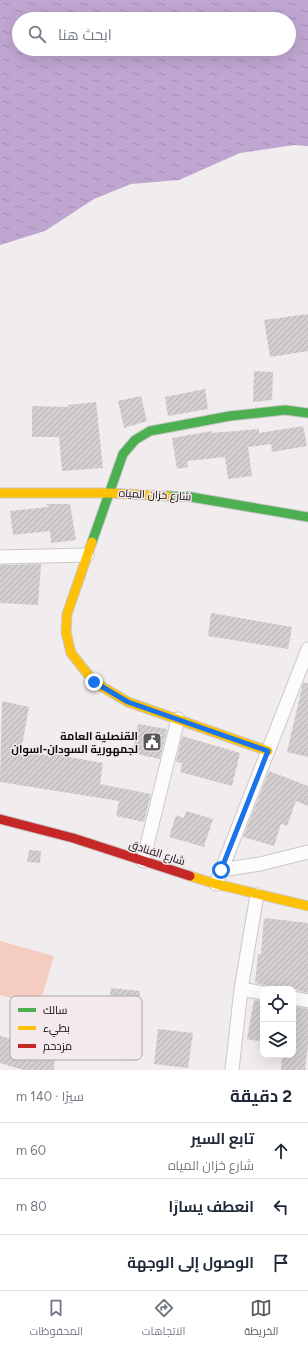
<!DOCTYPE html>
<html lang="ar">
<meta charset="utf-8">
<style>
:root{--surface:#fff;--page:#f2f2f3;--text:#1f2937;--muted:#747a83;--line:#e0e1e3;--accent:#5d5a5b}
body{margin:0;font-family:Figtree,Cairo,sans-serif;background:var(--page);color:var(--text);direction:rtl}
.controls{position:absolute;right:12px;bottom:12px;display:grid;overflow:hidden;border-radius:8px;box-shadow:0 4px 16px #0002}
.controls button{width:36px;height:36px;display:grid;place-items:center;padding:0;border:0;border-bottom:1px solid var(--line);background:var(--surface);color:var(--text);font:20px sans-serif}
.stop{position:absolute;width:12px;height:12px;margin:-9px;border:3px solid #1a73e8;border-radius:50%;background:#fff}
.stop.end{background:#1a73e8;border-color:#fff;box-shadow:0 1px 4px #0008}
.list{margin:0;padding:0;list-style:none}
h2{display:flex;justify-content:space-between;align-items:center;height:52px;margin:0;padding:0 16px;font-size:17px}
h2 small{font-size:13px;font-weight:400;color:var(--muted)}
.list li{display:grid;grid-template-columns:26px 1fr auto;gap:12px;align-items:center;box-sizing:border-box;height:56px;padding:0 16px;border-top:1px solid var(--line)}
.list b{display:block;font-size:15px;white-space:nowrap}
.list p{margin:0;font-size:13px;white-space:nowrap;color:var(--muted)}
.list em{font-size:13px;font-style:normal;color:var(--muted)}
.icon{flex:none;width:22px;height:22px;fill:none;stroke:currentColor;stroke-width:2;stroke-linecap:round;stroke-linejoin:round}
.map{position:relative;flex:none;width:308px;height:1070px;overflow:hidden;direction:ltr}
.search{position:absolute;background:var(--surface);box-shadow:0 4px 16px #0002;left:12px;right:12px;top:12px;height:44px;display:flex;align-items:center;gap:10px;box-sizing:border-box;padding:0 14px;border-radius:22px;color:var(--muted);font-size:15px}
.sheet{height:220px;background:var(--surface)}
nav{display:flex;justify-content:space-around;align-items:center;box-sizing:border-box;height:56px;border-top:1px solid var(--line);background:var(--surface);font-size:11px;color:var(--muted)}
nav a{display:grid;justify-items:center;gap:2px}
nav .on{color:var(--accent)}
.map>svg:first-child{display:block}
.green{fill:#f4cdc0}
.water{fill:url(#water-ripples);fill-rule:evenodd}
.building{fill:url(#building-hatch)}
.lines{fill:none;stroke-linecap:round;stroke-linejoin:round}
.street-casing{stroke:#cbc8c9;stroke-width:15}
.fast-casing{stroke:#cbc8c9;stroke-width:11}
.slow-casing{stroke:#cbc8c9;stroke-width:11}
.jam-casing{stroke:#cbc8c9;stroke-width:11}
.street{stroke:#fdfcfc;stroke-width:13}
.fast{stroke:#4caf50;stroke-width:9}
.slow{stroke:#ffc107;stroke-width:9}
.jam{stroke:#c62828;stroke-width:9}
.route{stroke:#1a73e8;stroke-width:5}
.labels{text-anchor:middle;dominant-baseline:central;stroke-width:3;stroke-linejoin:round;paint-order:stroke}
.street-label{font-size:11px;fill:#0e0b0c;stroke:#f4e9ec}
.poi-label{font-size:11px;font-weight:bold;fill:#0e0b0c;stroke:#f4e9ec;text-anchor:end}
.key{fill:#f4e9ec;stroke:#afa6a9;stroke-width:1}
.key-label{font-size:11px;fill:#0e0b0c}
</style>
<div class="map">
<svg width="308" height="1070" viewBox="0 0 308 1070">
<defs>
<pattern id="water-ripples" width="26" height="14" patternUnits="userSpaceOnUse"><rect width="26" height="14" fill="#bfa6d1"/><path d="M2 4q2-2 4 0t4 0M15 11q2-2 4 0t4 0" fill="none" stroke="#a38eb2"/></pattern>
<pattern id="building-hatch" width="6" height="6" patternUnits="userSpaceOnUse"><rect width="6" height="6" fill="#d3cfcf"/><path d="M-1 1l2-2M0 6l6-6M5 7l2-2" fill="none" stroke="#b4b0b1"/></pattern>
</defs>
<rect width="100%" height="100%" fill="#f1eced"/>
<path class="green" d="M0 941 54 956 39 1007 0 995Z"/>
<path class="water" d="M0 0H308V146L294 145 240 153 179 180 131 184 94 199 45 231 0 245ZM19 19H289V49H19Z"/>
<path class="building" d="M308 314V351L270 357 264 320Z
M254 371 273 372 272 400 253 402Z
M205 389 208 409 168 416 165 397Z
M141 396 147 421 124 428 118 401Z
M96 402 103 468 62 471 59 437H32V406L68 407V405Z
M303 426 307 446 272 452 271 444 248 447 252 476 228 479 225 457 187 461 188 467 177 469 172 438 212 431V433L259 429V433Z
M47 504H70L76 540 51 543 50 531 13 535 10 511 48 507Z
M41 564 38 605 0 603V565Z
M211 613 292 627 288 649 208 636Z
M303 683H308V757L287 752Z
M2 701 29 707 21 751 47 755 48 750 70 754 69 757 103 763 100 784 151 794 144 822 116 816 119 801 0 782Z
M138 724 167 729 160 759 132 753Z
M182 736 240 753 232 786 180 772 182 763 176 762Z
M269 771 308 786V806L296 801 287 826 281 824 274 846 243 837Z
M186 811 213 819 204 847 169 837 176 815 184 818Z
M29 850 41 851 40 863 27 862Z
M264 918 308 923V993L293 989H270L265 985 255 983 258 954H261Z
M111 988 140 991 133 1061 104 1058Z
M254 1000 263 1001V1042L247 1039Z
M293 1006 308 1009V1045L305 1070H281L282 1055H293Z
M158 1029 193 1033 188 1068 154 1064Z
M0 1036 19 1041 17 1052 55 1054 54 1070H24L0 1063Z"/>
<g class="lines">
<g class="street-casing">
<path id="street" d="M0 557 87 555
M143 861 178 719
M221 870 260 864 308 852
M216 884 308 649
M241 989 263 993
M293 998 308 1001
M232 1070 241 989 257 895"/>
</g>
<g class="fast-casing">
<path id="fast" d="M167 496 191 497 308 517
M92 542 123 454 135 440 150 431 230 416 285 410 308 413"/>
</g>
<g class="slow-casing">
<path id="slow" d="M0 493H109L167 496
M92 542 67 614 66 632 71 653 94 682 128 702 268 751
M190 876 216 884 308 906"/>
</g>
<g class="jam-casing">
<path id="jam" d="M0 819 73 838 190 876"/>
</g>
<use href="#street" class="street"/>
<use href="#fast" class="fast"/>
<use href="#slow" class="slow"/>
<use href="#jam" class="jam"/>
</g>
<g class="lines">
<path class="route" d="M94 682 128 702 268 751 221 870"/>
</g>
<defs>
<g id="civic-square" transform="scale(1)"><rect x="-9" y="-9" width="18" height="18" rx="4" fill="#5d5a5b" stroke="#f4e9ec"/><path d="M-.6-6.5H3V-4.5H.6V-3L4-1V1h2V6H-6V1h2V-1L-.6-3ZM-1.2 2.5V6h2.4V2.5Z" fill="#fff"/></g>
</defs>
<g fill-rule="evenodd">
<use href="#civic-square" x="152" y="742"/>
</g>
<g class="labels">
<g class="street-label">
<text transform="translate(155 495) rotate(3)">شارع خزان المياه</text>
<text transform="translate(157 853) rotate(18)">شارع الفنادق</text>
</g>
<g class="poi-label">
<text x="138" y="736">القنصلية العامة<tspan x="138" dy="13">لجمهورية السودان-اسوان</tspan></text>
</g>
</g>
<rect x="10" y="996" width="132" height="64" rx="6" class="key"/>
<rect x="18" y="1008" width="18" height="4" fill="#4caf50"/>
<rect x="18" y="1026" width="18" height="4" fill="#ffc107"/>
<rect x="18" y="1044" width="18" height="4" fill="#c62828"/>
<g class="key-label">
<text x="43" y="1014">سالك</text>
<text x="43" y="1032">بطيء</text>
<text x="43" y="1050">مزدحم</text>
</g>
</svg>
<div class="controls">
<button><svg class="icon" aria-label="locate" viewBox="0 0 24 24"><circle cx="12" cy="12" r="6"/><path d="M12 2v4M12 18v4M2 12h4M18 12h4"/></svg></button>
<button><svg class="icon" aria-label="layers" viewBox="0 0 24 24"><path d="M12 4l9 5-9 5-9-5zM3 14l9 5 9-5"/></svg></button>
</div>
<div class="stop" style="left:221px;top:870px"></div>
<div class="stop end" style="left:94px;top:682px"></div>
<div class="search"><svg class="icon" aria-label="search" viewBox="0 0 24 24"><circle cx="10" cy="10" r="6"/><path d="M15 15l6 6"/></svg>ابحث هنا</div>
</div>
<section class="sheet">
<h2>2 دقيقة<small>سيرًا · 140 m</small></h2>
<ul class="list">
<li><svg class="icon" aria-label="ahead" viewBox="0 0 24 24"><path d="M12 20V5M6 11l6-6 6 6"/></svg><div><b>تابع السير</b><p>شارع خزان المياه</p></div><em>60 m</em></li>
<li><svg class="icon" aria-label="left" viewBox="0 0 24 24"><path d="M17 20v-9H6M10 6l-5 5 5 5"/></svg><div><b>انعطف يسارًا</b></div><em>80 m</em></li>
<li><svg class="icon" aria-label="arrive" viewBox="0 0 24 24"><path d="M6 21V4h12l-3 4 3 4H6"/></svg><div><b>الوصول إلى الوجهة</b></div></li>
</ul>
</section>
<nav>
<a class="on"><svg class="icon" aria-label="map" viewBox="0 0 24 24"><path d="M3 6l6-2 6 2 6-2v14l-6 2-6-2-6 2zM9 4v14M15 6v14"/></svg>الخريطة</a>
<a><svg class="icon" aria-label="directions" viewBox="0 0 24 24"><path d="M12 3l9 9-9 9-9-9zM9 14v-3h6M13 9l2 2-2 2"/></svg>الاتجاهات</a>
<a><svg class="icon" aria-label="saved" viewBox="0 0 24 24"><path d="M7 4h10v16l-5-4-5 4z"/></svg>المحفوظات</a>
</nav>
